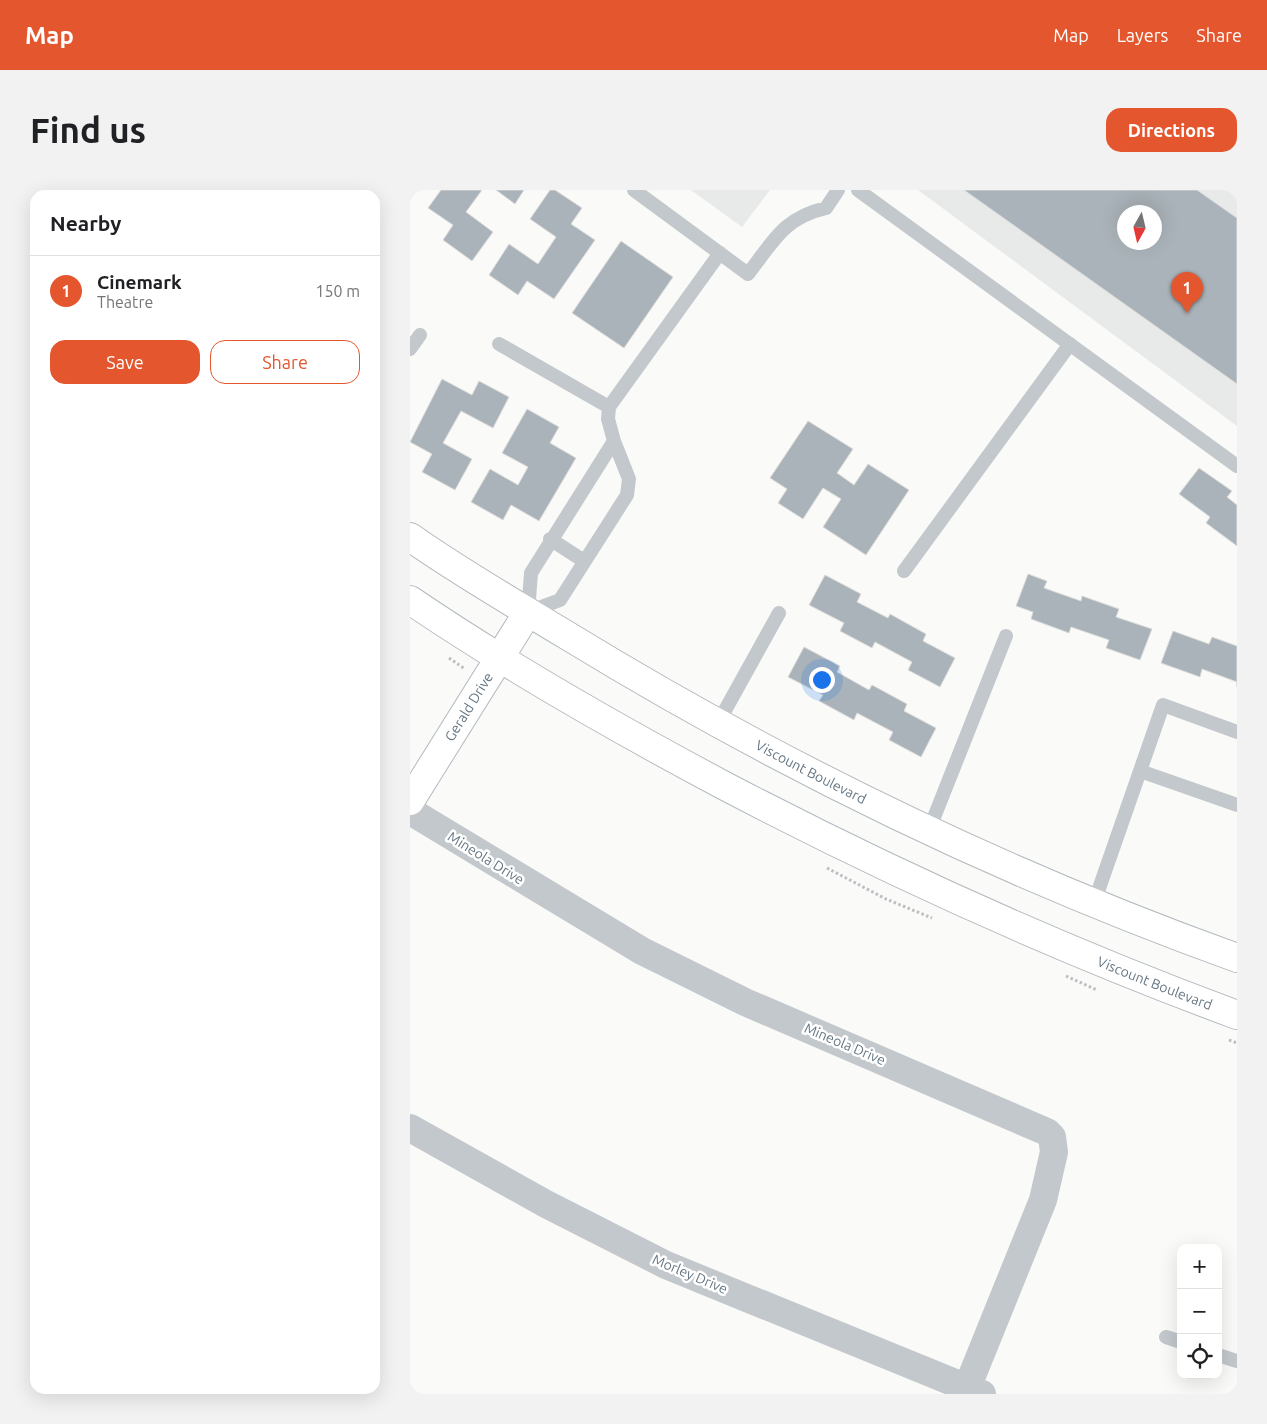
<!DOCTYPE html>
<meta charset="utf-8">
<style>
:root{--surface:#fff;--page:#f2f2f2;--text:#202124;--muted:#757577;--line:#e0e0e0;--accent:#e4572e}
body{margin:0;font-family:Ubuntu,sans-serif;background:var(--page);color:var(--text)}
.controls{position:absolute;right:15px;bottom:15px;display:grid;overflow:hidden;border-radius:10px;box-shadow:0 5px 20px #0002}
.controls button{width:45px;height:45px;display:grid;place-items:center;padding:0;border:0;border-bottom:1px solid var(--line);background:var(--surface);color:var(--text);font:25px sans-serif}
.compass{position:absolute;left:707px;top:15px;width:45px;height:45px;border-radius:50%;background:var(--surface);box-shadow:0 5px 20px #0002;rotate:188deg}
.you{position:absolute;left:411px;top:489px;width:18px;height:18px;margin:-12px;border:4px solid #fff;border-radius:50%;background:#1a73e8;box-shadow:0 0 0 8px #1a73e833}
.badge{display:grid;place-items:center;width:32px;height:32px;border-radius:50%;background:var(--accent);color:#fff;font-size:16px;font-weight:700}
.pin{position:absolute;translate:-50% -41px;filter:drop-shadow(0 1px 2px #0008)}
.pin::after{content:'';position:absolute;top:26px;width:18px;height:15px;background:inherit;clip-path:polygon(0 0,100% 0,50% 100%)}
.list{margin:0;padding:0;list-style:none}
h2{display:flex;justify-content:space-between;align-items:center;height:65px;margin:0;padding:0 20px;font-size:21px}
h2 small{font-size:16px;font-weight:400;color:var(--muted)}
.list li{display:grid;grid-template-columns:32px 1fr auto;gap:15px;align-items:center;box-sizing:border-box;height:70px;padding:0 20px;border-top:1px solid var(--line)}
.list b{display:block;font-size:19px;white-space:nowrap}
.list p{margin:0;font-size:16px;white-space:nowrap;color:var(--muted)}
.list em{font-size:16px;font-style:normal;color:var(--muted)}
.actions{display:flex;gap:10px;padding:15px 20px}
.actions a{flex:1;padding:11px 0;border:1px solid var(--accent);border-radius:15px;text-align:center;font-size:18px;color:var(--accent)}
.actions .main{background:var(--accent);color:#fff}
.icon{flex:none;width:28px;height:28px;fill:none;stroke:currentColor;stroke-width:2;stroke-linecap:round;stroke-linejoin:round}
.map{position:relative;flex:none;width:827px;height:1204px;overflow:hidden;border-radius:15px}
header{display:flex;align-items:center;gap:30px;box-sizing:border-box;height:70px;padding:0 25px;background:var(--accent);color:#fff}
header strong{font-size:24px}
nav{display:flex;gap:28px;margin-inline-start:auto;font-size:18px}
.intro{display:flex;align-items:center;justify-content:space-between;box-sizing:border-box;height:120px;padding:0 30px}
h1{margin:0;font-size:35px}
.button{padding:12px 22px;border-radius:15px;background:var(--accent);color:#fff;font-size:18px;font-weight:700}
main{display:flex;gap:30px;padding:0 30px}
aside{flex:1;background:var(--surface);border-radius:15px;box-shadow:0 5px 20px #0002}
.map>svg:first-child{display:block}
.built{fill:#e8e9e9;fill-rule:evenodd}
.building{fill:#aab3b9;stroke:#dcdcda;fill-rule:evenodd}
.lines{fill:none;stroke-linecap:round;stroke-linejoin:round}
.secondary-casing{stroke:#b3babf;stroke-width:30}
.path{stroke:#bbbfc2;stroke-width:3;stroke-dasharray:2.5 2.5;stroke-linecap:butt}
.lane{stroke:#c3c8cc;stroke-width:14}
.street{stroke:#c3c8cc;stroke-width:28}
.secondary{stroke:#fff;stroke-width:28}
.labels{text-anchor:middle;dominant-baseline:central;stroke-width:5;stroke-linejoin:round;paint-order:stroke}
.street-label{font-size:14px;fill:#657683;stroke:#fff}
</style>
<header>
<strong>Map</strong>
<nav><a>Map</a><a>Layers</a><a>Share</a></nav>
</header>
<div class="intro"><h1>Find us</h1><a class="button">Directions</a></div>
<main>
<aside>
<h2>Nearby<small></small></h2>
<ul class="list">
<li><span class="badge">1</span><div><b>Cinemark</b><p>Theatre</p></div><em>150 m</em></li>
</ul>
<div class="actions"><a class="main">Save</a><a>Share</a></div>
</aside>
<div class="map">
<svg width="827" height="1204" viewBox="0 0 827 1204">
<rect width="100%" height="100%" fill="#fafaf8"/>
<path class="built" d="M281 0H360L332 37Z
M508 0H827V236ZM714 22H744V52H714Z"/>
<path class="building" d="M31 0H72L56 22 83 42 62 71 33 50 43 35 18 18Z
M86 0H114L105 14Z
M140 0H145L172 18 161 34 185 50 144 109 117 91 108 105 79 85 99 54 128 74 146 47 120 29Z
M554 0H787L827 28V194ZM714 22H744V52H714Z
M211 51 263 87 214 158 162 123Z
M32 189 62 205 69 191 99 207 83 238 51 221 33 253 62 269 45 300 12 282 22 264 0 252Z
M117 219 149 237 140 253 166 268 129 331 101 315 93 330 61 312 80 279 108 295 118 277 92 263Z
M398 231 443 259 427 283 444 295 458 274 499 300 456 365 413 337 431 309 413 298 393 329 368 313 377 299 360 288Z
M789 278 822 301 817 307 827 315V356L796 333 800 327 769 304Z
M618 384 637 391 634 398 671 411 672 406 709 419 706 427 742 439 730 470 696 458 699 450 661 437 659 443 621 429 623 422 606 416Z
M415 385 451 404 447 412 478 428 480 424 516 444 513 451 545 468 530 497 498 480 502 472 465 452 462 458 430 441 434 433 399 415Z
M763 441 799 454 802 447 827 456V497V492L792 479 790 487 751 473Z
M394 457 430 476 427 482 459 500 462 495 497 514 494 521 526 538 511 567 479 550 483 542 447 523 444 530 409 511 413 505 378 487Z"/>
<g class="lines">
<g class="secondary-casing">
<g id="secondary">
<path id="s1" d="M0 347C51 383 105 414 158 446 369 575 594 684 827 768"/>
<path id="s2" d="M0 410C100 478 206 538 313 595 479 682 651 760 827 825"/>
<path id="s3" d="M0 611 118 422"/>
</g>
</g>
<path class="path" d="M39 468 55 479
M417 678 476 709 522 728
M656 786 687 800
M819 850 827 853"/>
<path class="lane" d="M224 0 338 84C363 52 373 28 416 18L428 0
M448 0 827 276
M89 154 199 217
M0 159 10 145
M204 251 121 383 118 422 150 410 217 305 219 289 204 251 198 229 199 217 310 63
M140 349 174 371
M494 381 660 154
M308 533 369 423
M730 581 827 615
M519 640 596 446
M684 713 753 515 827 542
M756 1147 771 1152
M808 1165 827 1171"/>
<path class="street" d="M0 621 232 761 335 812 637 942 642 947 644 962 633 1010 557 1198
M0 938 136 1014 256 1075 572 1204"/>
<use href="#secondary" class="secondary"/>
</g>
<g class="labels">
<g class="street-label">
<text stroke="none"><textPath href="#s3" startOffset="111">Gerald Drive</textPath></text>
<text stroke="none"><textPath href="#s1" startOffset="465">Viscount Boulevard</textPath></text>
<text transform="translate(76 668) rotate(32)">Mineola Drive</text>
<text stroke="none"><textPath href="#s2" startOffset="839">Viscount Boulevard</textPath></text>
<text transform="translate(435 854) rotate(23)">Mineola Drive</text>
<text transform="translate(280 1084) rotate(23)">Morley Drive</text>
</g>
</g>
</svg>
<div class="controls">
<button>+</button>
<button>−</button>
<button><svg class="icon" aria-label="locate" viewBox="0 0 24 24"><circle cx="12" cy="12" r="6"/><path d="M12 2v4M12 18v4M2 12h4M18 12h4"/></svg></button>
</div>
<svg class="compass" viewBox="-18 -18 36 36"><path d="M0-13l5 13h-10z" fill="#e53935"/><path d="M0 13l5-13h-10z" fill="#757577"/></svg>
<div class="you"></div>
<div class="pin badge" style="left:777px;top:123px">1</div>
</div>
</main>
